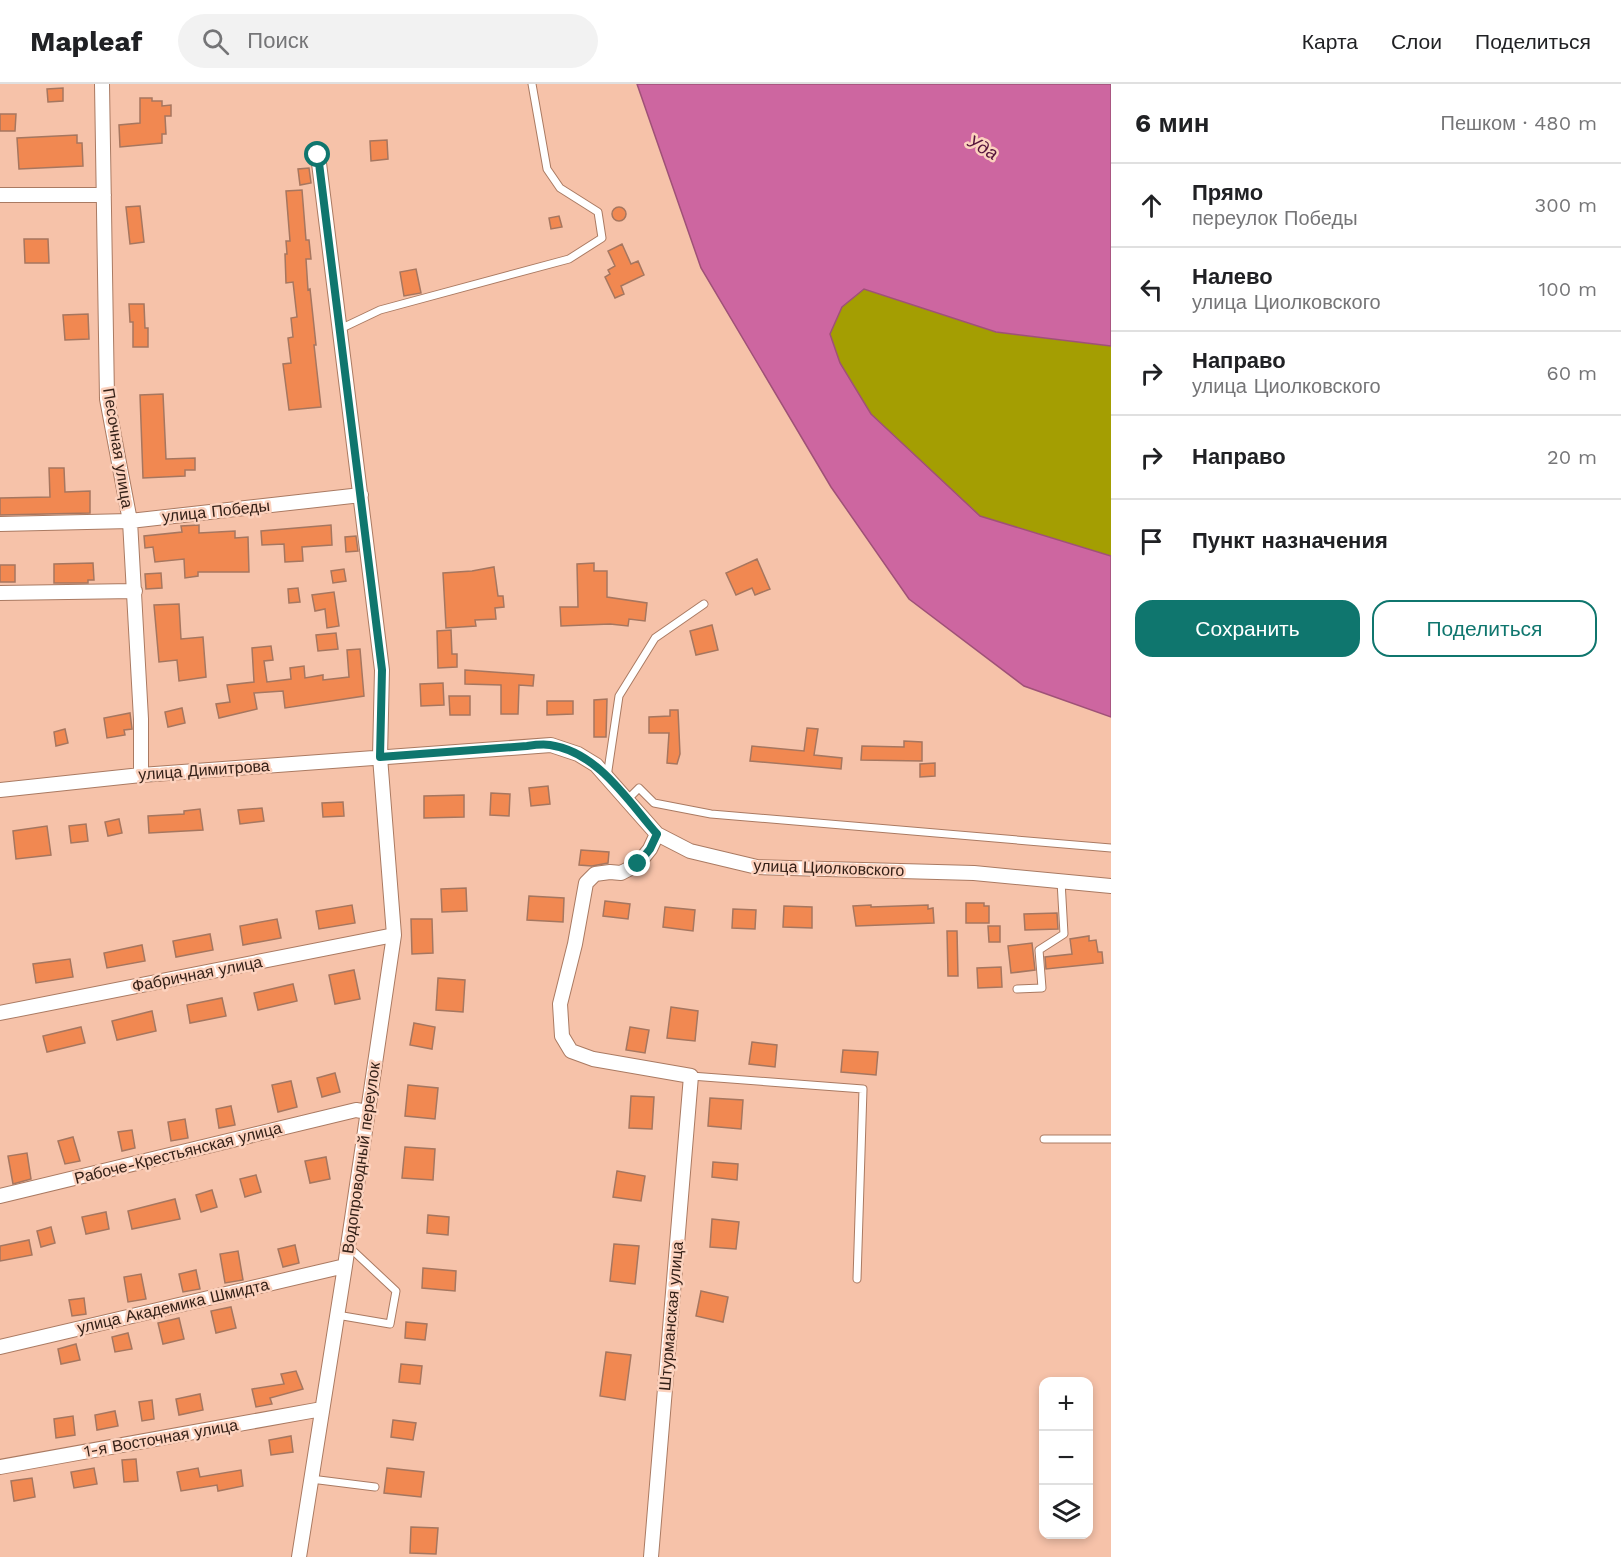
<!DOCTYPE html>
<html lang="ru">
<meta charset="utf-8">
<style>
:root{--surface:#fff;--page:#f2f2f2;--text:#202124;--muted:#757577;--line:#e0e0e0;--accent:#0f766e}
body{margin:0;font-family:"Work Sans",sans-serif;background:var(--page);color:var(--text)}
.controls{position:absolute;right:18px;bottom:18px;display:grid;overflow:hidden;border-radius:12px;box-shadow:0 3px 9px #0003}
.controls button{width:54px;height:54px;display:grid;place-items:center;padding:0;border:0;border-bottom:2px solid var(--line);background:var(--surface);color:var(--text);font:30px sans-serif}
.stop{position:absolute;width:18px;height:18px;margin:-14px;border:4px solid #0f766e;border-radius:50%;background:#fff}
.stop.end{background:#0f766e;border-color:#fff;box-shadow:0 2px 6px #0008}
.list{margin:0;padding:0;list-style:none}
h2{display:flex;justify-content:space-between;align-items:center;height:78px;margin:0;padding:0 24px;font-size:26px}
h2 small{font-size:20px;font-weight:400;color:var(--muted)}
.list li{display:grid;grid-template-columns:39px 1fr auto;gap:18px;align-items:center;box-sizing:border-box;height:84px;padding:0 24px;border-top:2px solid var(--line)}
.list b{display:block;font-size:22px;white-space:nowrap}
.list p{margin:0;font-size:20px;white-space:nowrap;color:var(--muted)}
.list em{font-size:20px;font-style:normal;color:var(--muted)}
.actions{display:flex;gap:12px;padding:18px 24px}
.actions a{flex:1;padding:14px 0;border:2px solid var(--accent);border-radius:18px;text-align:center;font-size:21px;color:var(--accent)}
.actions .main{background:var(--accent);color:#fff}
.icon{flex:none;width:33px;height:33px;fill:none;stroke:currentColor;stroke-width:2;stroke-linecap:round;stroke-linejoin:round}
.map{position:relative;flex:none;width:1111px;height:1473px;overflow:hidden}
header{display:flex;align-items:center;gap:36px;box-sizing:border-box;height:84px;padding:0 30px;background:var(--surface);border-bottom:2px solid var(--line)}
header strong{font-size:28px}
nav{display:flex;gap:33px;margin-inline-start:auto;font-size:21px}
.search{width:420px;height:54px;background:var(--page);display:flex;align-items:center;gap:15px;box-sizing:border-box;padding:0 21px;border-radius:33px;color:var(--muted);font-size:22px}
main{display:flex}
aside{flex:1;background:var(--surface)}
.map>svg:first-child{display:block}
.forest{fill:#a49e02}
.water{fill:#cd66a0;stroke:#9f5177;stroke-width:1.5}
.building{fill:#f18851;stroke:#a6765f;stroke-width:1.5}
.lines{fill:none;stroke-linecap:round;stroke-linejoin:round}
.lane-casing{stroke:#aa7a62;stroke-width:9}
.street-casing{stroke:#aa7a62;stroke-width:16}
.lane{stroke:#fff;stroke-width:7}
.street{stroke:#fff;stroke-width:14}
.route{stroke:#0f766e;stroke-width:8}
.labels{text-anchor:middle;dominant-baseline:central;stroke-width:5;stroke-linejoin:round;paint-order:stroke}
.street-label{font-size:16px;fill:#352118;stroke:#fcd2be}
.water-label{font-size:18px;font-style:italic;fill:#54133b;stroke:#fcd2be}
</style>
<header>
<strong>Mapleaf</strong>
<div class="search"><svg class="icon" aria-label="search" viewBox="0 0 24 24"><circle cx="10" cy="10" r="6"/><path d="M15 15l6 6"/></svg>Поиск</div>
<nav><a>Карта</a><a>Слои</a><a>Поделиться</a></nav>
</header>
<main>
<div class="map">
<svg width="1111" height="1473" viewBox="0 0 1111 1473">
<rect width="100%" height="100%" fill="#f6c2a9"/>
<path class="forest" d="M864 205 996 248 1111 262V472L980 432 871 330 840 279 830 250 842 223Z"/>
<path class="water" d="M637 0H1111V262L996 248 864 205 842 223 830 250 840 279 871 330 980 432 1111 472V633L1024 602 909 515 831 403 701 184Z"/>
<path class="building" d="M63 4V17L48 18 47 5Z
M140 14H152V17H162V22L171 21V32H165L166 50H162V59L120 63 119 41 140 39Z
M0 30H16L15 47H0Z
M77 51V59H82L83 82 19 85 17 54Z
M387 56 388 75 371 77 370 57Z
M309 84 311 99 300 101 298 85Z
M302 106 306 156H309L311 175H306L308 206 310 205 316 261H314L321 323 289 326 283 280 291 279 288 254 293 253 291 234 297 233 293 198 286 199 285 170H287L286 157H290L286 107Z
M140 122 144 158 130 160 126 123Z
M612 130a7 7 0 1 1 14 0a7 7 0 1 1-14 0Z
M559 132 562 143 551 145 549 134Z
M24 155H48L49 179H25Z
M622 160 631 180 638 177 644 191 621 202 624 210 615 214 605 193 610 190 608 186 615 182 608 167Z
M416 185 421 209 404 212 400 188Z
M129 220H144L145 244H148V263H133V238H130Z
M88 230 89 255 65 256 63 231Z
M163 310 166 375 195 374V386H185V392L143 394 140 311Z
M49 384H64L65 408 90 407V429L0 431V414L50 413Z
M199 441V449L235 447V454L248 453 249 488H198V492L185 494 184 475 155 478 153 463 145 464 144 452 182 448 181 442Z
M331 441 332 461 302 463 303 477 285 478 284 460 262 461 261 447Z
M356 452 358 467 346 468 345 453Z
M757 475 770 505 755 511 752 504 736 511 726 489Z
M93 479 94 496H88V499H54V480Z
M594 479V487H607V513L647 519 645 537 629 535 628 542 610 540 561 542 560 523H578L577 480Z
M0 481H15V498H0Z
M494 483 498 512H503L504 523 495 524 496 535 475 536 476 542 446 544 443 489 472 487Z
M344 485 346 497 333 499 331 487Z
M161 489 162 504 146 505 145 490Z
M298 504 300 518 289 519 288 505Z
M334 508 339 542 327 544 325 525 315 527 312 511Z
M179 520 181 555 203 553 206 593 179 597 177 576 159 578 154 521Z
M712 541 718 566 696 571 690 547Z
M451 546 452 570H457V583L438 584 437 547Z
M336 549 338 565 318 567 316 551Z
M271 562 273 576 264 577 267 598 291 595 290 584 304 582 305 594 323 591V596L349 593 347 566 360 565 364 612 285 624 283 607 254 609 257 625 219 634 216 620 230 618 227 601 254 598 252 564Z
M465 586 534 591 533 602 519 601 518 630H501V601L465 600Z
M443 599 444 621 421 622 420 600Z
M449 612H470V631H450Z
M607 615 606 653H594V616Z
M547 617H573V630L547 631Z
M182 624 185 639 168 643 165 628Z
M670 626H678L680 670 677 680 667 679 669 649H649V633L670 632Z
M130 629 132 645 124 646 125 651 107 654 104 634Z
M807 644 818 645 814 671 842 674 841 685 750 677 752 662 804 667Z
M65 645 68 659 56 662 54 648Z
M904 657 922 658V677L861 676 862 662 904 663Z
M935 679V692L920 693V680Z
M548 702 550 720 531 722 529 704Z
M491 709 510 710 509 732 490 731Z
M464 711V733L424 734V712Z
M343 718 344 732 323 733 322 719Z
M262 724 264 737 240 740 238 726Z
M200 725 203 746 149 749 148 732 184 730V727Z
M119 735 122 749 108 752 105 738Z
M86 740 88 757 71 759 69 742Z
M47 742 51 771 16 775 13 747Z
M581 766 609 768 608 779 592 782 579 781Z
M466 804 467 827 442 828 441 805Z
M529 812 564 814 563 838 527 836Z
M605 817 630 820 628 835 603 832Z
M966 819H984V822H989V839H966Z
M352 821 355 839 319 845 316 827Z
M871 821V823L928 821V825L933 824 934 839 856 842 853 822Z
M784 822 812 823V844L783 843Z
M665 823 695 826 693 847 663 843Z
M733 825 756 826 755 845 732 844Z
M1057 829 1058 845 1025 846 1024 830Z
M277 835 281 854 243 861 240 842Z
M411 835H432L433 869 412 870Z
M988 842H1000V858H989Z
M947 847H957L958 892H948Z
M210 850 213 866 176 873 173 857Z
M1089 852V857L1096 856 1098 868H1102L1103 879 1046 885 1045 873 1072 870 1070 855Z
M1032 859 1035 886 1011 889 1008 862Z
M142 861 145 877 107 884 104 869Z
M70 875 73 893 36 899 33 880Z
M1001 883 1002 903 978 904 977 884Z
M354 886 360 915 335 920 329 891Z
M438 894 465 896 463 928 436 926Z
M293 900 297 917 258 926 254 909Z
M222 914 226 932 190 939 187 921Z
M671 923 698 927 695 957 667 954Z
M152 927 156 947 117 956 112 937Z
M414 939 435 943 432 965 410 961Z
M81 943 85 959 47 968 43 952Z
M630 943 649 946 645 969 626 966Z
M752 958 777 961 775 983 749 980Z
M843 966 878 968 876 991 841 988Z
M335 989 340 1008 322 1013 317 994Z
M291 997 297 1023 278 1028 272 1001Z
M408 1001 438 1004 435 1035 405 1032Z
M631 1012 654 1013 652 1045 629 1044Z
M710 1014 743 1016 741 1045 708 1042Z
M231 1022 235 1041 219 1044 216 1025Z
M185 1035 188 1054 171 1057 168 1038Z
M132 1046 135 1064 122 1067 118 1048Z
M73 1053 80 1077 65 1080 58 1057Z
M405 1063 435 1065 433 1096 402 1094Z
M27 1069 31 1095 13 1100 8 1072Z
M326 1073 330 1095 310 1099 305 1077Z
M713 1078 738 1080 737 1096 712 1093Z
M617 1087 645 1092 641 1117 613 1113Z
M256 1091 261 1108 245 1113 240 1095Z
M212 1106 217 1123 201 1128 196 1111Z
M175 1115 180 1135 132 1145 128 1127Z
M106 1128 109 1145 86 1150 82 1133Z
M428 1131 449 1133 448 1151 427 1149Z
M712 1135 739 1138 736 1165 710 1163Z
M51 1143 55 1159 41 1163 37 1147Z
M29 1156 32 1171 0 1177V1162Z
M614 1160 639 1162 635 1200 610 1197Z
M295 1161 299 1179 283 1183 278 1165Z
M238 1167 243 1196 225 1199 220 1170Z
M423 1184 456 1187 455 1207 422 1204Z
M196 1186 200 1205 183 1208 179 1190Z
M141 1190 146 1215 128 1218 124 1193Z
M701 1207 728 1213 723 1238 696 1232Z
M84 1214 86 1230 72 1232 69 1216Z
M231 1223 236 1244 216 1249 211 1227Z
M179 1234 184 1255 163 1260 158 1239Z
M406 1238 427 1240 425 1256 405 1254Z
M128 1249 132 1265 115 1268 112 1253Z
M76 1260 80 1276 61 1280 58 1265Z
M606 1268 631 1271 625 1316 600 1312Z
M401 1280 422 1282 420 1300 399 1298Z
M296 1287 303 1305 270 1314 272 1320 256 1323 252 1305 284 1300 281 1290Z
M200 1310 203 1326 179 1331 176 1315Z
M152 1316 154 1335 142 1337 139 1318Z
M115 1327 118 1342 97 1346 95 1331Z
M73 1332 75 1351 56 1354 54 1335Z
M393 1336 416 1339 413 1356 391 1353Z
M291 1352 293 1368 271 1371 269 1356Z
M136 1375 138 1397 124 1398 122 1376Z
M94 1384 97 1400 74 1404 71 1388Z
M198 1384 200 1393 241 1386 243 1402 218 1407 217 1401 181 1407 177 1388Z
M387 1384 424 1388 421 1413 384 1409Z
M32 1394 35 1413 14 1417 11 1397Z
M411 1443 438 1444 436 1470 410 1469Z"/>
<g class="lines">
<g class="lane-casing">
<path id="lane" d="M340 245 380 226 569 175 602 154 598 128 560 104 547 85 532 0
M607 693 619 612 655 554 704 520
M627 716 639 704 654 719 711 730 1111 764
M1017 905 1042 904 1039 866 1064 850 1061 797
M691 992 863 1005 857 1195
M1044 1055H1111
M337 1231 390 1240 396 1207 348 1162
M311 1395 375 1403"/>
</g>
<g class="street-casing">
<path id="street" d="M102 0 107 315 130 437 141 635V691
M0 111H104
M0 440 130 437 361 411
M0 509 135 507
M0 706 141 691 551 661 578 670 596 681 657 750 690 767 757 783 974 789 1111 802
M0 929 394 851
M0 1112 356 1026 368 1028
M0 1263 345 1182
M0 1383 322 1325
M299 1473 345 1182 394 851 380 673 382 586 318 71
M651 1473 691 992 593 975 571 967 562 952 560 920 575 860 586 799 595 790 610 788 621 789 638 780 650 765 657 750"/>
</g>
<use href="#lane" class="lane"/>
<use href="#street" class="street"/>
</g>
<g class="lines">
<path class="route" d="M318 71 382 586 380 673 527 662C534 661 543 660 550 661 598 668 628 717 657 750L650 765 638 780"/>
</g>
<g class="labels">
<g class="street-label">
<text transform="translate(118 364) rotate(81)">Песочная улица</text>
<text transform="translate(216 427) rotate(-6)">улица Победы</text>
<text transform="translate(204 686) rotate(-4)">улица Димитрова</text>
<text transform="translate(829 784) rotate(2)">улица Циолковского</text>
<text transform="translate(197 890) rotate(-11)">Фабричная улица</text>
<text transform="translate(178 1069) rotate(-14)">Рабоче-Крестьянская улица</text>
<text transform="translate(361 1074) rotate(-82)">Водопроводный переулок</text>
<text transform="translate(173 1222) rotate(-13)">улица Академика Шмидта</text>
<text transform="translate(671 1232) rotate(-85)">Штурманская улица</text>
<text transform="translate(161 1354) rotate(-10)">1-я Восточная улица</text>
</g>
<g class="water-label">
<text transform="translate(983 63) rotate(29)">Уда</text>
</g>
</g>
</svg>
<div class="controls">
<button>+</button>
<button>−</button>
<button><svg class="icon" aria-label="layers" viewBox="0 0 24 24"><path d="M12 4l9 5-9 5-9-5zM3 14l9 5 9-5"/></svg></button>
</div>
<div class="stop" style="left:318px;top:71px"></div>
<div class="stop end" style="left:638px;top:780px"></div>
</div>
<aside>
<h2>6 мин<small>Пешком · 480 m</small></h2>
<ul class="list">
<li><svg class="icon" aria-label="ahead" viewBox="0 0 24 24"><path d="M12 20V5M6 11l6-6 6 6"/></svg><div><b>Прямо</b><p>переулок Победы</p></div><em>300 m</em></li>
<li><svg class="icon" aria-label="left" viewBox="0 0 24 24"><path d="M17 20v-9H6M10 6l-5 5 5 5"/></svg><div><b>Налево</b><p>улица Циолковского</p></div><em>100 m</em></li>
<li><svg class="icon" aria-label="right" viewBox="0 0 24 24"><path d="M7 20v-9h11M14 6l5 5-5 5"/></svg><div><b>Направо</b><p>улица Циолковского</p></div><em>60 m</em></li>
<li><svg class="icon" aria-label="right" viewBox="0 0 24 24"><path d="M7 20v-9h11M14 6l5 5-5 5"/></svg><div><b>Направо</b></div><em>20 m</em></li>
<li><svg class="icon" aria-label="arrive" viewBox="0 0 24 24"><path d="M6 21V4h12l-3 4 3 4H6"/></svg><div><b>Пункт назначения</b></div></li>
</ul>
<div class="actions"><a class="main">Сохранить</a><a>Поделиться</a></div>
</aside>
</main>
